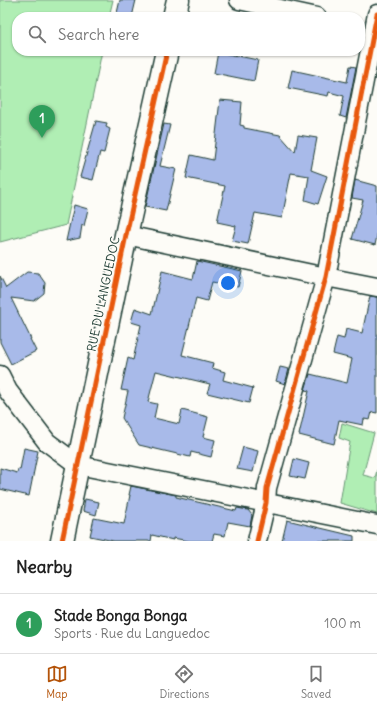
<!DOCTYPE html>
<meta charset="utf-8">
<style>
:root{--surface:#fff;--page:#f6f6f6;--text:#222;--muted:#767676;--line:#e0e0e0;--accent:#b45309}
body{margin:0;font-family:Delius,sans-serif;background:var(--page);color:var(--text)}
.you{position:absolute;left:228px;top:283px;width:14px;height:14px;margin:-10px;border:3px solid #fff;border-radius:50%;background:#1a73e8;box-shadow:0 0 0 6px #1a73e833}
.badge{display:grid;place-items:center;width:26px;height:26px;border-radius:50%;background:var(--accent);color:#fff;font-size:13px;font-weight:700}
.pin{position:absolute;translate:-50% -33px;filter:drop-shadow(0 1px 2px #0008)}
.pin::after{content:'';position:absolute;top:21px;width:14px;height:12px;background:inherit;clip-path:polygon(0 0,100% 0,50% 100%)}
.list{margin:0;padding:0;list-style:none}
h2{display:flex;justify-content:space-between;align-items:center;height:52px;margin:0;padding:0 16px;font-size:17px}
h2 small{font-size:13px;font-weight:400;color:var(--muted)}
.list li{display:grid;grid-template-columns:26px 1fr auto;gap:12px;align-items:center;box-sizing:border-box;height:60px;padding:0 16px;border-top:1px solid var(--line)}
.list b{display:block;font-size:15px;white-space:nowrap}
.list p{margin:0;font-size:13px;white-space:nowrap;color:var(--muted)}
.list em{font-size:13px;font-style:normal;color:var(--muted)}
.icon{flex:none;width:22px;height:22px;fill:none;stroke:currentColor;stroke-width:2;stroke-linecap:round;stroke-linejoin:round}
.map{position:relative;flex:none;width:377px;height:541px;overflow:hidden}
.search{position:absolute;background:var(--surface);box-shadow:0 1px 3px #0004;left:12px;right:12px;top:12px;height:44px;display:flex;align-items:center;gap:10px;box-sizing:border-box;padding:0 14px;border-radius:16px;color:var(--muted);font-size:15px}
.sheet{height:112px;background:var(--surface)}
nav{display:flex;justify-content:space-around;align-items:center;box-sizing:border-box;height:56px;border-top:1px solid var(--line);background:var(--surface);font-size:11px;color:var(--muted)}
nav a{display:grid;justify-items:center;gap:2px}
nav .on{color:var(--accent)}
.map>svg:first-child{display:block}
.green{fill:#b0eeb4;stroke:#689674}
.building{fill:#a8bae9;stroke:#1f3d34}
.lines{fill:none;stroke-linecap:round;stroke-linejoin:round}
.street-casing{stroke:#1f3d34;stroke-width:21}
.secondary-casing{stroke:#1f3d34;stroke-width:25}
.street{stroke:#fdfcf7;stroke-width:18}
.secondary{stroke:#fdfcf7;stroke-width:22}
.cycleway-casing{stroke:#fdfcf7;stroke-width:8}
.cycleway{stroke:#e8590c;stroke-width:5}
.labels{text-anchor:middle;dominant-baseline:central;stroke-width:3.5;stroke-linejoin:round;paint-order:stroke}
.street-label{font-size:12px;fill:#1f3d34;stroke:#fdfcf7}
</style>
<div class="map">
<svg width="377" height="541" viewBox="0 0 377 541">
<rect width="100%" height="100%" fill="#fdfcf7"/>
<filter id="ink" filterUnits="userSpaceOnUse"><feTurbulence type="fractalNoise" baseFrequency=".025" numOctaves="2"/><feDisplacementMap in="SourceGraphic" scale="8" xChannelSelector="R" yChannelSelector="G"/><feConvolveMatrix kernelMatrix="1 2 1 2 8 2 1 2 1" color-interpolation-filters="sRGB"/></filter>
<g filter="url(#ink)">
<path class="green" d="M0 0H113L109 17H17V51H102L66 225 0 242Z
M342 423 374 433 363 475 375 478 377 470V514L340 503 350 442 339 438Z"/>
<path class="building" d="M120 0H136L132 17H117L118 13H117Z
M218 52 258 60 254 81 214 73Z
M350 66 356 67 346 118 340 116 344 96 329 92 328 96 288 88 292 70 347 82Z
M220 100 242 102 240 125 244 126V128L280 135 295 152 298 135 317 138 311 170 327 176 318 204 305 200 309 176 291 173 282 218 255 213 248 244 232 241 236 226 217 222 225 186 186 178 191 155 213 160Z
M96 121 107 123 106 127 110 129 104 153 100 152 93 180 80 177Z
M164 124 170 125 160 166 176 169 166 211 145 207Z
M355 180 377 186V236L375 245 352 239 363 200 352 198Z
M74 205 88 209 84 226 82 225 80 238 66 241Z
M197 261 242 271 238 287 212 282 207 301 196 298 182 355 213 363 212 368 225 372 223 380 253 388 249 403 207 393 210 384 156 371 148 402 157 404 154 418 179 424 182 410 208 417 203 437 215 440 211 457 191 452 190 457 139 445 122 418 128 391 121 390 128 358 133 360 141 325 131 322 135 308 152 314 162 271 193 279Z
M27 272 38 273 45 283 44 293 34 301 11 298 31 339H30L36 351 11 364 0 342V276L6 288Z
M370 296 377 297V413L372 412 370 420 364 419 363 425 339 420 334 444 299 435 309 391 305 390 310 374 347 383 352 359 333 354 337 337 344 339 346 329 362 333Z
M280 367 289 369 285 384 276 381Z
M243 447 258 451 253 472 237 469Z
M24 448 38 451 29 496 0 489V468L17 473 18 469 20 470Z
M294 459 309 463 305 479 290 476Z
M131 486 176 495V497L236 511 237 508 248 510 252 515 250 526 228 522 225 536 214 534 212 541H189L173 538V540L152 535 151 541H114L90 536 94 518 124 524 130 495H129Z
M85 499 99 502 96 515 83 511Z
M287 520 354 536V541H282Z"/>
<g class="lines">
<g class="street-casing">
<path id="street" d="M239 0 317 17
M126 235 326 277 377 287
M0 375 8 391 47 442 78 465 377 525
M257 541 266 503 267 488 326 277 377 14"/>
</g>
<g class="secondary-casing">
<path id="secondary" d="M174 17 178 0
M62 541 126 235 167 51"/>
</g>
<use href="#street" class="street"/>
<use href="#secondary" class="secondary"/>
<g class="cycleway-casing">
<path id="cycleway" d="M62 541 126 235 167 51
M257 541 266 503 267 488 326 277 377 14"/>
</g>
<use href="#cycleway" class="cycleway"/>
</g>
</g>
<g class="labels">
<g class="street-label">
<text transform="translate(103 294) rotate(-78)">RUE DU LANGUEDOC</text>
</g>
</g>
</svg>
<div class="you"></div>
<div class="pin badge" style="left:42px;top:138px;background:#2e9e5b">1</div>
<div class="search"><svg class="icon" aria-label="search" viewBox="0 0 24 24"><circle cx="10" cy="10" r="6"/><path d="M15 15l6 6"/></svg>Search here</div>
</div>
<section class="sheet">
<h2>Nearby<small></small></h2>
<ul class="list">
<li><span class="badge" style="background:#2e9e5b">1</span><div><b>Stade Bonga Bonga</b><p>Sports · Rue du Languedoc</p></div><em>100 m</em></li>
</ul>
</section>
<nav>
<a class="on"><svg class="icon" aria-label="map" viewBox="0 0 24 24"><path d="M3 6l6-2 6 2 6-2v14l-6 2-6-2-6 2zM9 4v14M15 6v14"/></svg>Map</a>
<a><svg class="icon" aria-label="directions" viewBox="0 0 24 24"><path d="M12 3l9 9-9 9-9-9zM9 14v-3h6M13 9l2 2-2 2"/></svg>Directions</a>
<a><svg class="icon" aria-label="saved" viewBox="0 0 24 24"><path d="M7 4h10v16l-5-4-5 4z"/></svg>Saved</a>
</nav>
